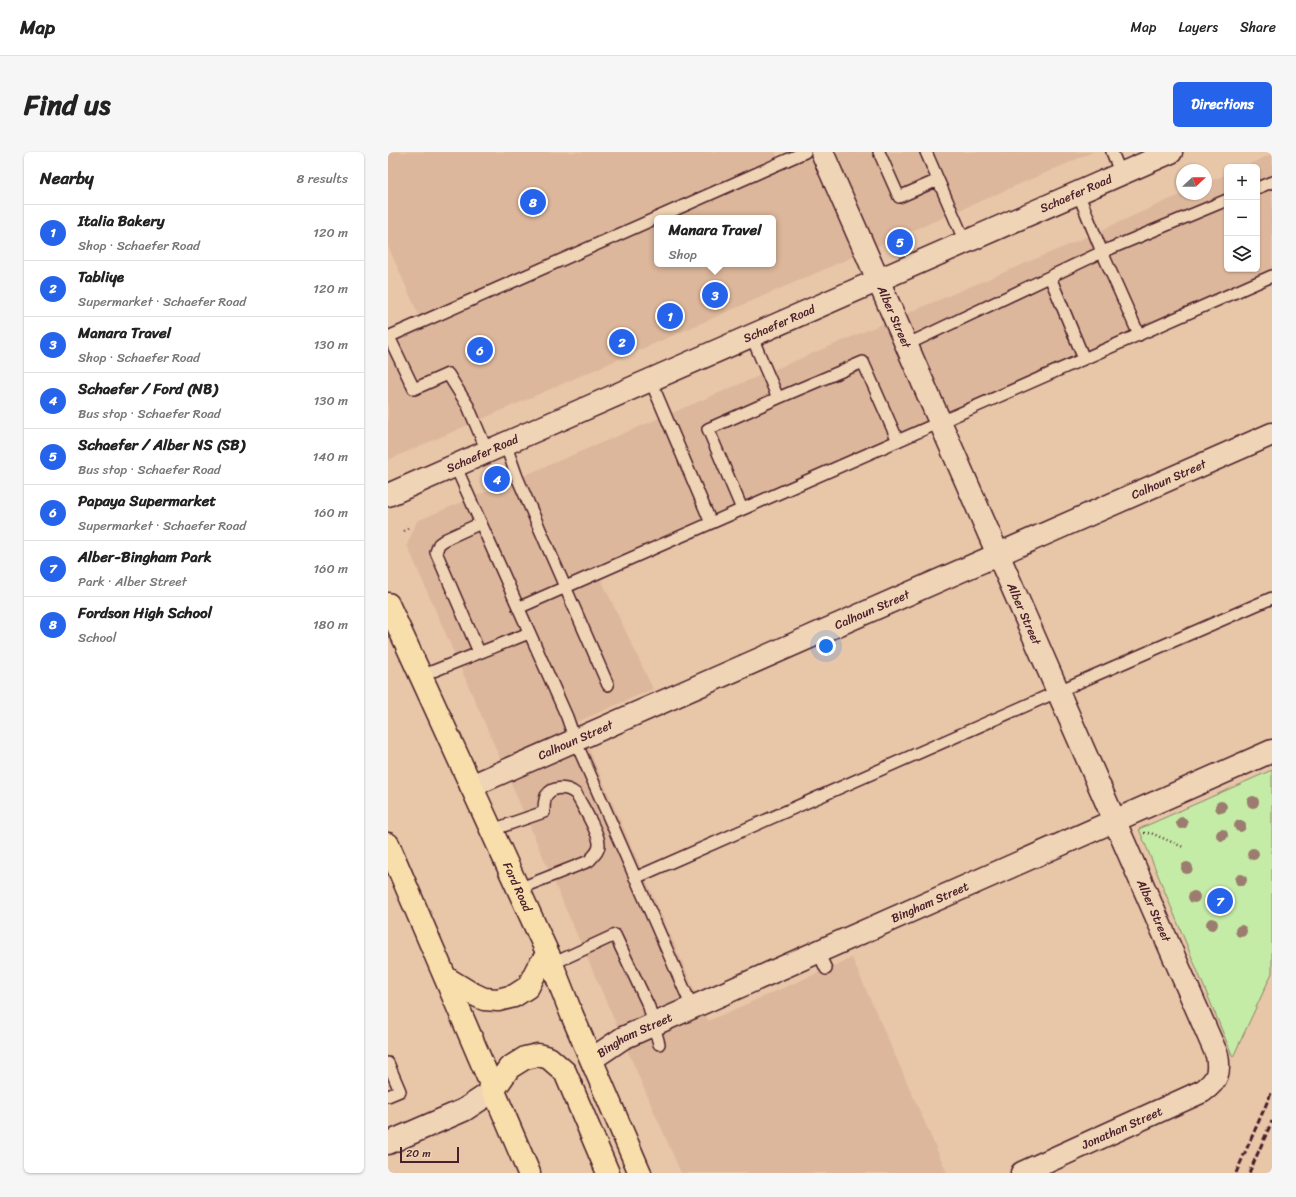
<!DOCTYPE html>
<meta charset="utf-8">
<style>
:root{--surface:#fff;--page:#f6f6f6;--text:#222;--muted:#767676;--line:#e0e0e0;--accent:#2563eb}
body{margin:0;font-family:Sriracha,sans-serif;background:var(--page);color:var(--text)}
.controls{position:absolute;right:12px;top:12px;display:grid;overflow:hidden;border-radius:6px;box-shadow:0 1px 3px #0004}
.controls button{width:36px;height:36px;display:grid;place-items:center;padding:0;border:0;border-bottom:1px solid var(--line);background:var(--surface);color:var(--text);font:20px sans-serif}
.compass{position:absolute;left:788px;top:12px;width:36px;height:36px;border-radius:50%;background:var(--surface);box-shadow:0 1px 3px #0004;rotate:68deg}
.scale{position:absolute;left:12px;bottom:10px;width:59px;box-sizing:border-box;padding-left:4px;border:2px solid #4a1f2b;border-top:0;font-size:11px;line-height:14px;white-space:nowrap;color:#4a1f2b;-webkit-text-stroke:3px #efd4b6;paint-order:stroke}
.you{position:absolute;left:438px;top:494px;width:14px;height:14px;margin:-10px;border:3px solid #fff;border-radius:50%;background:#1a73e8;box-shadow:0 0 0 6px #1a73e833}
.badge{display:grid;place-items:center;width:26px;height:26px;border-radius:50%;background:var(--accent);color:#fff;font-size:13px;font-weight:700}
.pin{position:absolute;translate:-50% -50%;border:2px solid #fff;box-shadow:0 1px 4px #0006}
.popup{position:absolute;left:266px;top:63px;width:122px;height:52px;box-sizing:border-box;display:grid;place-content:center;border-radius:6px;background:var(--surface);filter:drop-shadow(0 1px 3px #0005);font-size:13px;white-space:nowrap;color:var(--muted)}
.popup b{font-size:15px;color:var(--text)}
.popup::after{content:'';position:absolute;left:50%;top:100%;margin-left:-8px;border:8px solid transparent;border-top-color:var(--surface)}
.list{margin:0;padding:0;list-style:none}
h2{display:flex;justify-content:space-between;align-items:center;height:52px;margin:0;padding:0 16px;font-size:17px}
h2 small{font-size:13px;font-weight:400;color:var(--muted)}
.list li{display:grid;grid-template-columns:26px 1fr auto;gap:12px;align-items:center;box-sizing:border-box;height:56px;padding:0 16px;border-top:1px solid var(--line)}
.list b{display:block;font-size:15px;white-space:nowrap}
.list p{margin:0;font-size:13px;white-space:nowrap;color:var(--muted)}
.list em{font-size:13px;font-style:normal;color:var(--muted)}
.icon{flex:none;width:22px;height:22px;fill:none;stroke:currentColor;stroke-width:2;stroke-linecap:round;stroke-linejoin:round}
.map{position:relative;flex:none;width:884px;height:1021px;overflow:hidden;border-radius:6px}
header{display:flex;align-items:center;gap:24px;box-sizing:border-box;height:56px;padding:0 20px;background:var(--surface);border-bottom:1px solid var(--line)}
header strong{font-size:19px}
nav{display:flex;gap:22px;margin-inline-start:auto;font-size:14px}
.intro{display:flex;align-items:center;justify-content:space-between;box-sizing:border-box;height:96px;padding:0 24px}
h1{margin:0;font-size:28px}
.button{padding:10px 18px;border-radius:6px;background:var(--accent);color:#fff;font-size:14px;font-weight:700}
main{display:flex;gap:24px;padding:0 24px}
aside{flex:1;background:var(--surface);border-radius:6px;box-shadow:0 1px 3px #0004}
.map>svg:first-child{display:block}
.built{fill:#ddb79b;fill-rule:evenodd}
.green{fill:#c5eca7;stroke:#888669}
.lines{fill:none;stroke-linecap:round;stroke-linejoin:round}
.service-casing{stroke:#4a1f2b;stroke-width:14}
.minor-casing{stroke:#4a1f2b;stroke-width:25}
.secondary-casing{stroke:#4a1f2b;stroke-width:25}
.primary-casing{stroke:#4a1f2b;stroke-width:25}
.path{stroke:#4a1f2b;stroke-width:2.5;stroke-dasharray:1 3;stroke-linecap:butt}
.service{stroke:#efd4b6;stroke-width:11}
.minor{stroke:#efd4b6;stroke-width:22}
.secondary{stroke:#efd4b6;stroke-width:22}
.primary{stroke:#f8deab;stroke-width:22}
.rail{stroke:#4a1f2b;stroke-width:3;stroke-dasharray:6 3;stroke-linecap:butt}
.tree{fill:#9b7b6e}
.labels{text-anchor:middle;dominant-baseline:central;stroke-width:3;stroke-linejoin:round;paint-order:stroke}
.street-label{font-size:12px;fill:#4a1f2b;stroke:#efd4b6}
</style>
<header>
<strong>Map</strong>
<nav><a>Map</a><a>Layers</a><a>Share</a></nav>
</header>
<div class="intro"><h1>Find us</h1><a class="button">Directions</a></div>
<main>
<aside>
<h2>Nearby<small>8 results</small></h2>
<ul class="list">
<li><span class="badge">1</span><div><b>Italia Bakery</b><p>Shop · Schaefer Road</p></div><em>120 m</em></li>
<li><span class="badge">2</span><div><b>Tabliye</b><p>Supermarket · Schaefer Road</p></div><em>120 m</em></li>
<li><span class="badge">3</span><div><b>Manara Travel</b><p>Shop · Schaefer Road</p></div><em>130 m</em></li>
<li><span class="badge">4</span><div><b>Schaefer / Ford (NB)</b><p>Bus stop · Schaefer Road</p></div><em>130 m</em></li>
<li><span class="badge">5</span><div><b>Schaefer / Alber NS (SB)</b><p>Bus stop · Schaefer Road</p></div><em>140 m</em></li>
<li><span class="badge">6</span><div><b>Papaya Supermarket</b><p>Supermarket · Schaefer Road</p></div><em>160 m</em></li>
<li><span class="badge">7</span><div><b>Alber-Bingham Park</b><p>Park · Alber Street</p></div><em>160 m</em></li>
<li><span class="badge">8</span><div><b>Fordson High School</b><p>School</p></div><em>180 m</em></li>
</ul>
</aside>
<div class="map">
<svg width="884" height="1021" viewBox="0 0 884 1021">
<rect width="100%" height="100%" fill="#e8c6a8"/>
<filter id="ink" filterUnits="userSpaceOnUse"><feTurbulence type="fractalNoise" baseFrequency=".025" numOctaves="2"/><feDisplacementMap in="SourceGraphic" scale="8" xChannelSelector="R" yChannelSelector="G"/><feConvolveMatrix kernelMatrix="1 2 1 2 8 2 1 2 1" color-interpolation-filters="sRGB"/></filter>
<g filter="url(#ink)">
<path class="built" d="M0 0H387L390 6 31 164 0 94Z
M412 0H705L0 308V185ZM269 66H385V112H269Z
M884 2V118L210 421 265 537 189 570 320 869 464 806 559 1021H293L19 393 29 369 678 94 794 42H818V31L839 22V117H869V15H855Z"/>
<path class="green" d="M884 618V821L845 905 751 677Z"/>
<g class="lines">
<g class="service-casing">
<path id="service" d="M491 0 511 45 550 28
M538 0 577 90
M724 0 733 22
M869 36 884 30
M690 41 714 100 751 183
M662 125 696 207
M363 183 390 246 475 210 510 289
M0 185 417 0
M1 185 26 237 60 222 80 254 99 299
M518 193 714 100 839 48
M262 227 323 371
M117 291 129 325 220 533
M67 313 179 565 187 588 304 855
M354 357 320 277 390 246
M130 456 884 124
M91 500 48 400 51 392 58 387 93 371
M33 524 141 481
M104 678 156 660C156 655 156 649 158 644 165 633 180 635 188 642 194 653 212 683 211 693 211 700 205 704 201 709L130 737
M247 726 689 531 884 446
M430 800 438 817
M164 812 227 783 261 855 271 892
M0 911 12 939 0 944"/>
</g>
<g class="minor-casing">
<g id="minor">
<path id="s1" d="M434 0 829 903C832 920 830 928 815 939L634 1021"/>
<path id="s2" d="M83 634 884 282"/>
<path id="s3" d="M204 907 235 886 884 599"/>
<path d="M0 991 76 958 105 939"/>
</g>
</g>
<g class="secondary-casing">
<g id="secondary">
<path id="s4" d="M0 343 783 0"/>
</g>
</g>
<g class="primary-casing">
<g id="primary">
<path id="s5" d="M0 452 160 802 184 863 252 1021"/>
<path d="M0 692 141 1021"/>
<path d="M58 826 81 840 96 847 110 848 126 844 140 835 149 817 160 802"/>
<path d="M105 939 121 916 137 906 150 903 161 906 177 920 220 1021"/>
</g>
</g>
<path class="path" d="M16 379 20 376
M756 681H763L795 695"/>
<use href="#service" class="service"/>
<use href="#minor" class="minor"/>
<use href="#secondary" class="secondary"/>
<use href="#primary" class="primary"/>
<path class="rail" d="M848 1021 884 939
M861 1021 884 969"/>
</g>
<g class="tree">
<circle cx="865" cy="650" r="6"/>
<circle cx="833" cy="655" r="6"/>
<circle cx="794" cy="671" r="6"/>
<circle cx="852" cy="674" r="6"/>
<circle cx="834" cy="683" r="6"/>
<circle cx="865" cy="702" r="6"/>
<circle cx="799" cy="716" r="6"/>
<circle cx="853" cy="728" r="6"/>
<circle cx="806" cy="745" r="6"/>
<circle cx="824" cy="772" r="6"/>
<circle cx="853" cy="779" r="6"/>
</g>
</g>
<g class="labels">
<g class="street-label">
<text stroke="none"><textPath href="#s4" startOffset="751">Schaefer Road</textPath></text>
<text stroke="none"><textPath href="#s1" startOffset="180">Alber Street</textPath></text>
<text stroke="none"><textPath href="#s4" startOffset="427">Schaefer Road</textPath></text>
<text stroke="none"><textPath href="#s4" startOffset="103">Schaefer Road</textPath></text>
<text stroke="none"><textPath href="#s2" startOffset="762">Calhoun Street</textPath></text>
<text stroke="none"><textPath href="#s2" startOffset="438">Calhoun Street</textPath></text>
<text stroke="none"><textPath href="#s1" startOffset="504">Alber Street</textPath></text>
<text stroke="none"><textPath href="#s2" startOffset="114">Calhoun Street</textPath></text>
<text stroke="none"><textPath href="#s5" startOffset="311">Ford Road</textPath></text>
<text stroke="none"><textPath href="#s3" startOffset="373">Bingham Street</textPath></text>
<text stroke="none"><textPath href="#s1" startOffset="828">Alber Street</textPath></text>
<text stroke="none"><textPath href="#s3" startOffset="49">Bingham Street</textPath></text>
<text transform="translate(734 976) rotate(-24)">Jonathan Street</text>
</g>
</g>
</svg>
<div class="controls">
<button>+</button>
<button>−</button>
<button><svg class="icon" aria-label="layers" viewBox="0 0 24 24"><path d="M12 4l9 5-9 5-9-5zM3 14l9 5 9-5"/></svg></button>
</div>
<svg class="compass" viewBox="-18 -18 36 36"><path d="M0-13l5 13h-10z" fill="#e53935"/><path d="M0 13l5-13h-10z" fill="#767676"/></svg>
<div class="scale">20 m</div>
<div class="you"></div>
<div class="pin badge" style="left:282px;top:164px">1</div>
<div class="pin badge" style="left:234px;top:190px">2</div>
<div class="pin badge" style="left:327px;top:143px">3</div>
<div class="popup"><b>Manara Travel</b>Shop</div>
<div class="pin badge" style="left:109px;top:327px">4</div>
<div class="pin badge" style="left:512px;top:90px">5</div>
<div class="pin badge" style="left:92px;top:198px">6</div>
<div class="pin badge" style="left:832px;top:749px">7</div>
<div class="pin badge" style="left:145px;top:50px">8</div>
</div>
</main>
